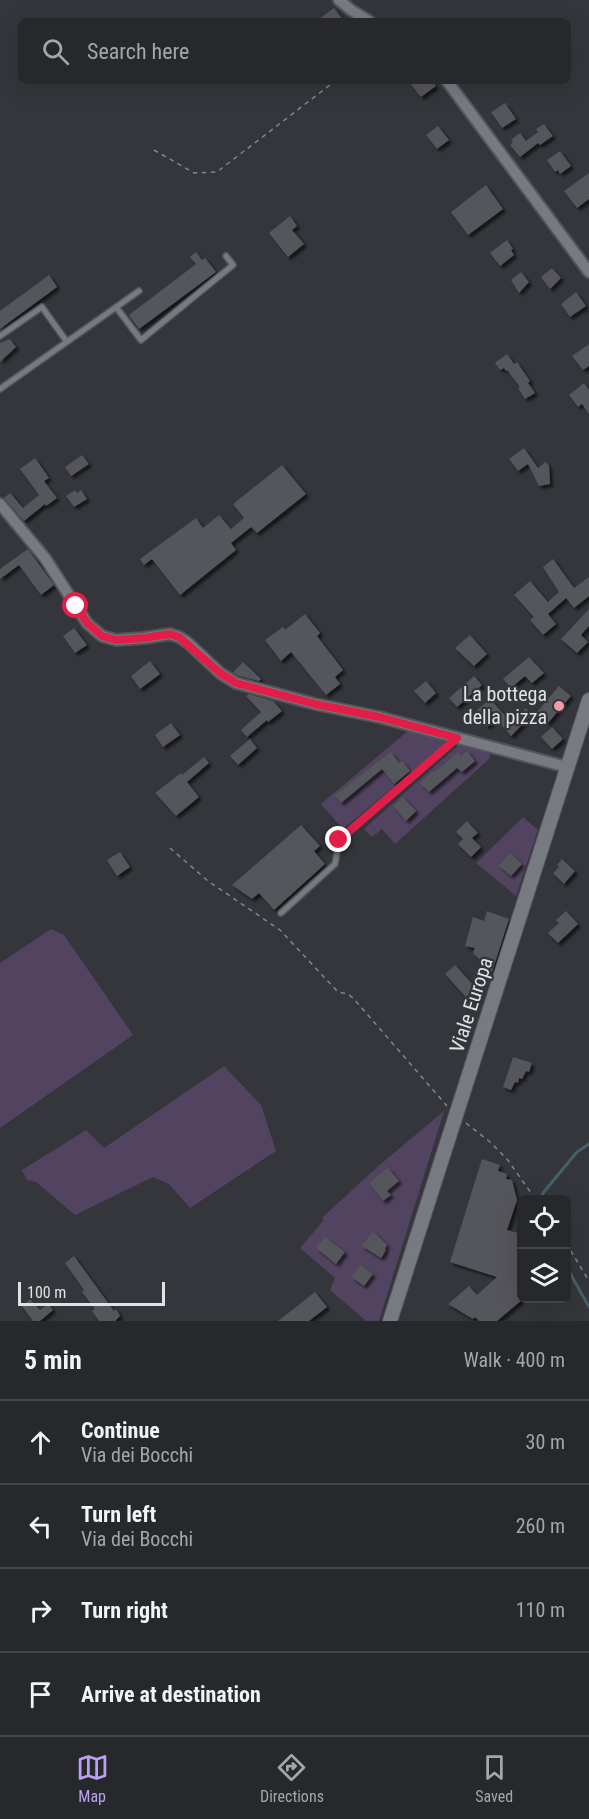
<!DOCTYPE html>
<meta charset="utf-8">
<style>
:root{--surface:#27282c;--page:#2f3034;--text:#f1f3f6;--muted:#a4a6a9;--line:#434448;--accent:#bca0f2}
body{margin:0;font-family:"Roboto Condensed",sans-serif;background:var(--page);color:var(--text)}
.controls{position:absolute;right:18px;bottom:18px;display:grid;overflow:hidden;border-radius:9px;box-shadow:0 6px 24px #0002}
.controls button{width:54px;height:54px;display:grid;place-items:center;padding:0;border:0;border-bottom:2px solid var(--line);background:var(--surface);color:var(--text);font:30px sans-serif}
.scale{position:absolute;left:18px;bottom:15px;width:147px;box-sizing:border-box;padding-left:6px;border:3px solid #e0e2e5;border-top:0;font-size:16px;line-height:21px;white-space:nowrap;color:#e0e2e5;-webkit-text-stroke:4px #34363b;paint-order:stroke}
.stop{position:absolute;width:18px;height:18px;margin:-14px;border:4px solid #e11d48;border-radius:50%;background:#fff}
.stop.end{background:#e11d48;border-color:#fff;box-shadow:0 2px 6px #0008}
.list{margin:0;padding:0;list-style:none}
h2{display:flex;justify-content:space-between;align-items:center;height:78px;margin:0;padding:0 24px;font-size:26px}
h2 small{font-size:20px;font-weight:400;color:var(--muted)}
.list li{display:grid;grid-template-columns:39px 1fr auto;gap:18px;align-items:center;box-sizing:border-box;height:84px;padding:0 24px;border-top:2px solid var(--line)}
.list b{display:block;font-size:22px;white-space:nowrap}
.list p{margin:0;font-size:20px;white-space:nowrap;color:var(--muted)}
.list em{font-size:20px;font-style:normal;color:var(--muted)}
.icon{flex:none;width:33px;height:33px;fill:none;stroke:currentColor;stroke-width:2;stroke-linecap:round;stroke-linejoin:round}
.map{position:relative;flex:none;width:589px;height:1321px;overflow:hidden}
.search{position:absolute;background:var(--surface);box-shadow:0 6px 24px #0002;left:18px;right:18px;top:18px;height:66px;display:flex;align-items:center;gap:15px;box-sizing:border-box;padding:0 21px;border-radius:9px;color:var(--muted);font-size:22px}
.sheet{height:414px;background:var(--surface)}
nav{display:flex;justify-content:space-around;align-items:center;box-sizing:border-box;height:84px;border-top:2px solid var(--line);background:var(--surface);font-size:16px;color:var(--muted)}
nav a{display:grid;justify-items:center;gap:3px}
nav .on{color:var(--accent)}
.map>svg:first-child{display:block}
.green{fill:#524460}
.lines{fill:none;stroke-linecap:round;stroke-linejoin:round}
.stream{stroke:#45606a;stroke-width:3}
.building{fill:#54545b;filter:url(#shadow)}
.lane-casing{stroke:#525559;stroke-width:8}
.street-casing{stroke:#525559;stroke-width:14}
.secondary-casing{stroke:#525559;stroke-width:16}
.path{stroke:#838589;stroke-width:1.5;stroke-dasharray:4.5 4.5;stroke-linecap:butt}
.lane{stroke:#777a80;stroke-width:5}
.street{stroke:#777a80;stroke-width:10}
.secondary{stroke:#777a80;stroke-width:14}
.route{stroke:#e11d48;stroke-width:8}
.poi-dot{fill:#f39aab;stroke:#34363b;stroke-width:2}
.labels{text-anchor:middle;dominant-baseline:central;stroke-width:4.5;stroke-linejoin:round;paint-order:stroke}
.poi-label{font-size:20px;fill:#e0e2e5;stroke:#34363b;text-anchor:end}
.street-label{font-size:20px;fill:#e0e2e5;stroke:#34363b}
</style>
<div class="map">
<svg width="589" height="1321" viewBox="0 0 589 1321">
<defs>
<filter id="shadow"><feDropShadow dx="3" dy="3" stdDeviation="1.5" flood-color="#0009"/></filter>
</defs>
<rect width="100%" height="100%" fill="#34363b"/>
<path class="green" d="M409 730 450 740 343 829 321 804Z
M461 743 485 749 490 755 489 759 395 844 382 829 372 837 364 829Z
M523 817 538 830 516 896 476 863Z
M51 929 64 935 133 1035 0 1128V963Z
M224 1066 261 1105 276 1151 190 1208 169 1184 153 1177 75 1215 36 1182 27 1180 22 1170 86 1130 104 1148Z
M444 1111 379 1321H366L330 1290 335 1278 300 1248 323 1221V1217L376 1168Z"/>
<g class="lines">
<path class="stream" d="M540 1200 543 1193 577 1152 589 1144
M566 1266 589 1307"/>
</g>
<path class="building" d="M334 8 344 21H316Z
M408 81H432L436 86 421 97Z
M505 103 516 119 502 128 491 112Z
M544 124 553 136 540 145 538 143 520 157 510 145 513 142 511 140 520 133 526 141 538 132 536 129Z
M438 126 449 140 437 149 426 135Z
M560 151 571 166 560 174 558 170 555 172 547 160Z
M589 173V199L577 208 564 191Z
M486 185 503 209 468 235 451 212Z
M290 216 297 226 292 230 304 244 288 257 269 233Z
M507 240 513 249 511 250 514 255 500 266 490 253Z
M196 252 202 260 205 258 216 272 139 329 129 315 196 264 190 257Z
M552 268 561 278 550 289 541 277Z
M521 272 529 282 519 293 511 280Z
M49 275 57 287 0 329V311Z
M576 292 586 306 570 317 561 304Z
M10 339 16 347 0 362V343Z
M589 344V366L583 370 572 356Z
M507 354 514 364 517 362 530 381 528 383 535 393 525 399 518 388 520 387 507 370 506 371 504 368 500 370 495 363Z
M584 383 589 390V414L582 404 578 407 569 395Z
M524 448 538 468 546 462 549 466 550 484 539 486 528 464 518 471 509 459Z
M82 455 89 464 71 476 65 467Z
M35 458 49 478 44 481 57 498 46 506 45 504 24 521 4 498 10 493 23 508 39 495 20 469Z
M282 465 306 494 257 533 251 527 231 543 236 550 180 595 152 559 144 565 140 559 196 518 203 528 219 515 231 529 244 518 233 504Z
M75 490 77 493 81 490 87 499 74 507 66 496Z
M28 549 54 585 41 595 19 565 0 579V569Z
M553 559 574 588 589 577V596L574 608 566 598 548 614 556 624 543 635 530 620 534 617 514 595 530 581 548 602 559 592 543 567Z
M589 609V626L581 635 588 642 577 653 561 639Z
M305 614 320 633 317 636 343 670 335 677 340 684 326 695 291 652 281 661 265 640 283 627 285 630Z
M74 628 87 645 75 653 63 636Z
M470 635 487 654 474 666 455 648Z
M529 657 544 673 532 683 525 676 511 688 503 679Z
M150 661 160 674 140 689 131 676Z
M243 662 261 679 259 681 239 676 233 672Z
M474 676 482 685 457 707 449 698Z
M426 681 436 693 425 703 414 691Z
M559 686 571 696 548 723 536 713Z
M249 694 273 701 282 711 268 722 267 720 247 737 241 730 261 712 246 696Z
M490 699 511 722 526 708 532 715 511 736 496 719 487 727 475 712Z
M171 723 180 735 163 747 155 735Z
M552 727 563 739 552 749 541 737Z
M250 739 257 748 238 765 230 756Z
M467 751 475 761 462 772 457 768 429 792 420 783 432 772H435L458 752 461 756Z
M391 752 399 763 402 761 410 771 394 784 382 769 341 803 335 795Z
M204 757 209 763 187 782 199 797 176 816 155 793 181 773 182 775Z
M403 797 416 811 406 821 393 806Z
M467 821 478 833 472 838 481 847 471 857 458 844 463 839 456 832Z
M301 825 320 846 314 851 325 864 274 910 259 893 252 899 232 885Z
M120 852 130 867 117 876 107 860Z
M510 853 522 864 511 876 499 866Z
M562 859 575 871 564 884 553 873 559 867 557 865Z
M487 911 509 919 492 972 473 953 475 948 465 946 473 917 484 921Z
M566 911 578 924 558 943 548 933 559 923 556 920Z
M455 965 476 988 466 997 445 974Z
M513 1057 532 1063 529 1072 526 1071 522 1079 519 1078 518 1083 515 1082 511 1090 503 1087Z
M482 1159 500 1165 498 1171 507 1174 506 1179 512 1180 517 1200 507 1230 522 1234V1300L497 1321H479L475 1317 473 1319 448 1304 469 1286 477 1295 497 1277 450 1262Z
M388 1168 399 1181 387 1191 391 1195 383 1201 369 1183Z
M373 1231 387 1245 385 1249 386 1250 381 1258 362 1246Z
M325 1237 345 1252 336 1264 316 1248Z
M74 1256 114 1311 116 1309 120 1316 115 1321H99L92 1311 95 1309 82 1292 84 1290 65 1263Z
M361 1265 373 1274 364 1286 351 1277Z
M315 1292 327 1307 309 1321H278Z
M30 1299 40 1310 48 1304 53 1310 40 1321H33L22 1306Z"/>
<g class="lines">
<g class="lane-casing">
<path id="lane" d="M116 307 141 340 233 265 226 256
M0 336 42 307 67 342
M0 389 139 291
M281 913 335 864 339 840 456 739"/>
</g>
<g class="street-casing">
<path id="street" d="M339 0 351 10 369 21
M447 81 589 272
M0 504 45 558 87 623 102 636 116 640 144 638 170 634 179 637 187 642 220 673 236 683 315 704 379 717 567 767"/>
</g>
<g class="secondary-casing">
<path id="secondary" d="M390 1321 589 700"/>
</g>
<path class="path" d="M154 150 194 173 217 172 335 81
M170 848 208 881 280 930 338 992 348 994 354 999 447 1106
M466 1123 490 1142 507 1159 536 1200
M566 1243 589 1281"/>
<use href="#lane" class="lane"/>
<use href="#street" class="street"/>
<use href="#secondary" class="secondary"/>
</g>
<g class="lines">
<path class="route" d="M76 606 87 623 102 636 116 640 144 638 170 634 179 637 220 673 236 683 315 704 379 717 457 738 339 840"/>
</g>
<circle class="poi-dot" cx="559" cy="706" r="6"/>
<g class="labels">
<g class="poi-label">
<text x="547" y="694">La bottega<tspan x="547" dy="23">della pizza</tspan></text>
</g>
<g class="street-label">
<text transform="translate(471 1005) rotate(-72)">Viale Europa</text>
</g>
</g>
</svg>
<div class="controls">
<button><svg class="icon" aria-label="locate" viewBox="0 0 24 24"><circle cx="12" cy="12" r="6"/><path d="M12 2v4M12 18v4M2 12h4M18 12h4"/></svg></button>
<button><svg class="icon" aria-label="layers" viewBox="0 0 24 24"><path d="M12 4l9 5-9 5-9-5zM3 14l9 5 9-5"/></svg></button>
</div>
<div class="scale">100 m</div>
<div class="stop" style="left:76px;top:606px"></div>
<div class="stop end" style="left:339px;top:840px"></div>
<div class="search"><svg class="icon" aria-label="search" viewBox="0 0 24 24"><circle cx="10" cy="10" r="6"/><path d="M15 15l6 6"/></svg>Search here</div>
</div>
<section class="sheet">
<h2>5 min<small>Walk · 400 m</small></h2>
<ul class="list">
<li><svg class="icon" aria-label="ahead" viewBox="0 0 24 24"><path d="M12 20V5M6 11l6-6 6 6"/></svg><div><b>Continue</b><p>Via dei Bocchi</p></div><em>30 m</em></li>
<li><svg class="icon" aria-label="left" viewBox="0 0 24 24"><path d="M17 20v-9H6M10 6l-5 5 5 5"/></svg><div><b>Turn left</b><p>Via dei Bocchi</p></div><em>260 m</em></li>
<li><svg class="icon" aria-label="right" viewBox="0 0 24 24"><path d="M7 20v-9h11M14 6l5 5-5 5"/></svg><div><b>Turn right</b></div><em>110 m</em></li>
<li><svg class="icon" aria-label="arrive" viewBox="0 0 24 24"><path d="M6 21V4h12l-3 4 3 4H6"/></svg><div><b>Arrive at destination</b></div></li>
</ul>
</section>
<nav>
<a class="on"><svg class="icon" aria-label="map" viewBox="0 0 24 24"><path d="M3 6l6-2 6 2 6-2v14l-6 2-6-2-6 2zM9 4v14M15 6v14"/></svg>Map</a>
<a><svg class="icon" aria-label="directions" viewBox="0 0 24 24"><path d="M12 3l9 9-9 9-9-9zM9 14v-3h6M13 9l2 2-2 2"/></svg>Directions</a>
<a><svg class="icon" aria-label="saved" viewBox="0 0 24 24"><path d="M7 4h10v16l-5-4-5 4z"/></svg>Saved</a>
</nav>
